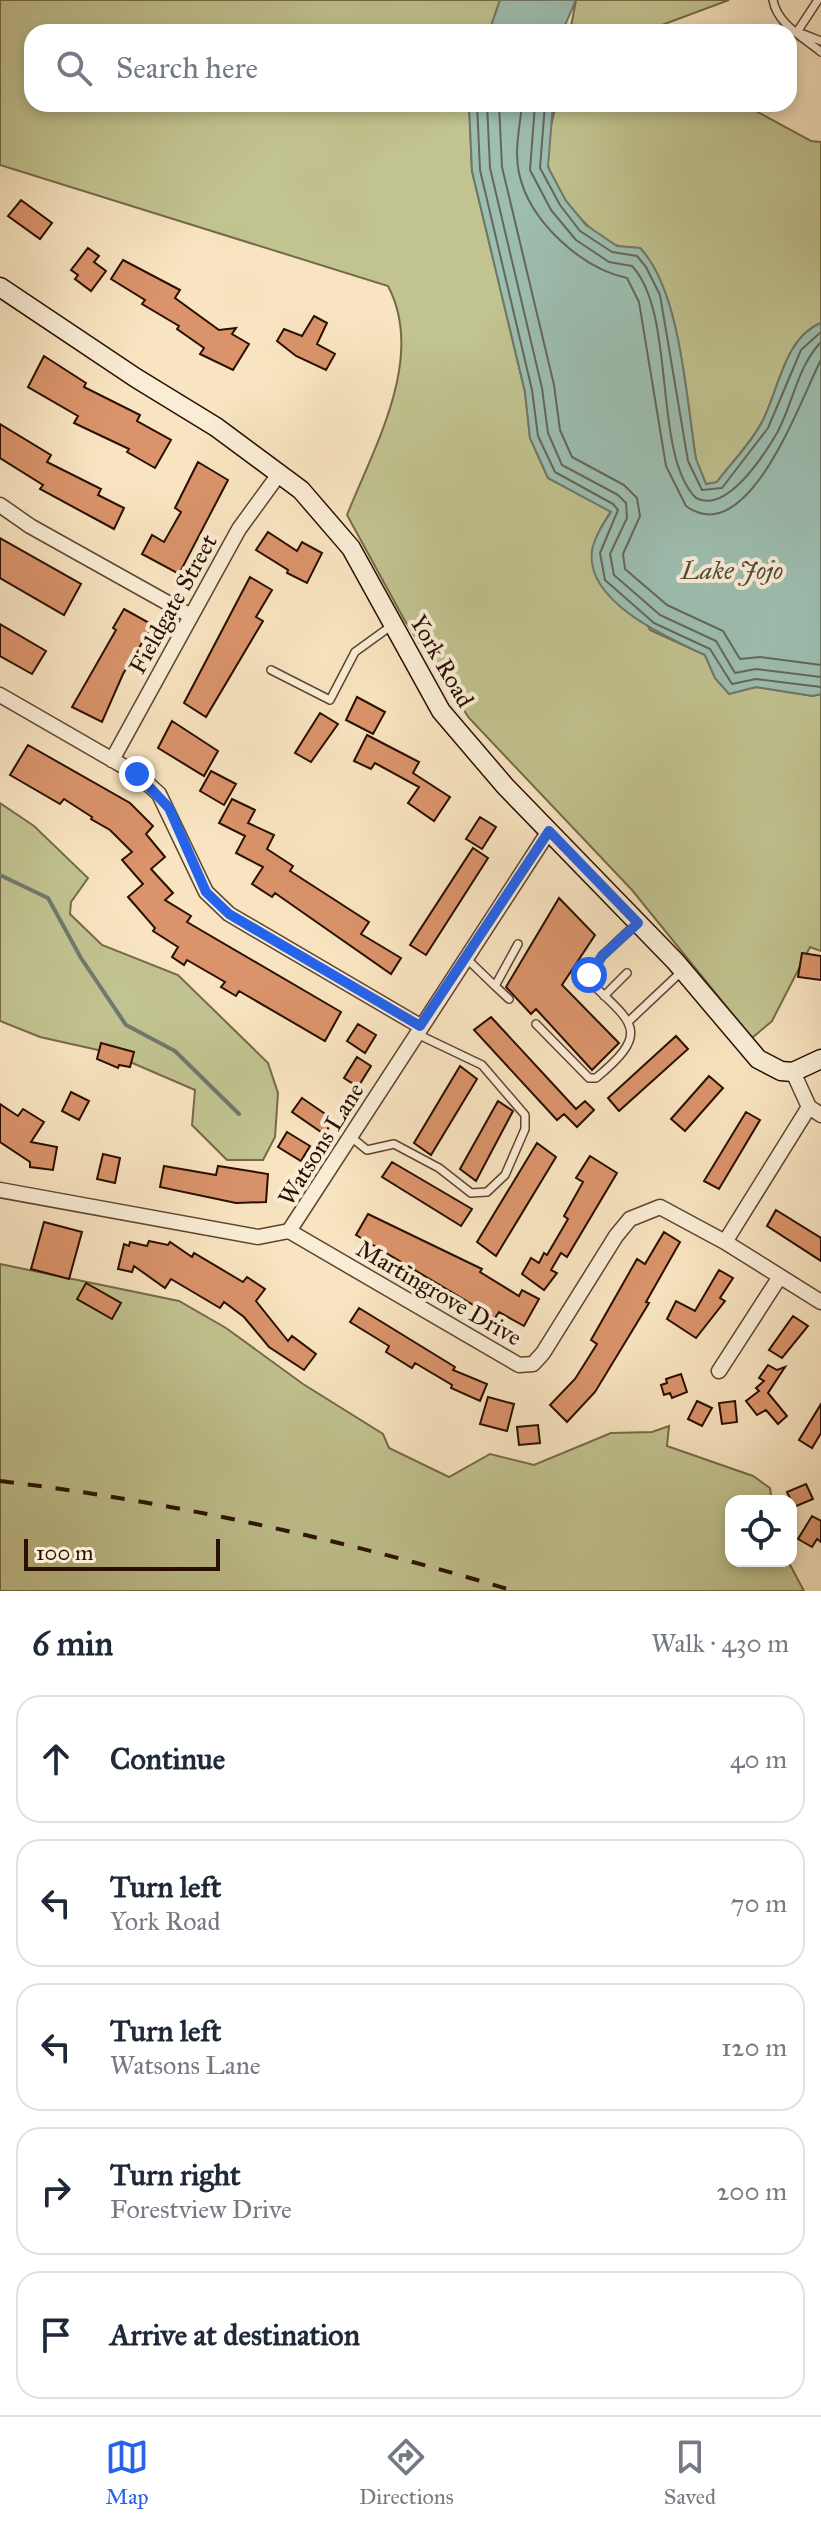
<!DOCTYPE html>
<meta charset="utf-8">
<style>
:root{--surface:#fff;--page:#f6f6f7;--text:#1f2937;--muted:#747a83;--line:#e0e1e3;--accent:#2563eb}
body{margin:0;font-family:"IM FELL Great Primer",serif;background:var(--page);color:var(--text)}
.controls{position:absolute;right:24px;bottom:24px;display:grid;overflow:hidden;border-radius:16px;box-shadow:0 4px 12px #0003}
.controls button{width:72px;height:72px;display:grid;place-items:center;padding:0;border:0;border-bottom:2px solid var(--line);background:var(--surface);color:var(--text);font:40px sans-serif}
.scale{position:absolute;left:24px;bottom:20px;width:196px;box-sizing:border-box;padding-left:8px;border:4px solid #2a0f00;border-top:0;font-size:22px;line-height:28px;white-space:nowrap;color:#2a0f00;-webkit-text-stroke:6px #faedd6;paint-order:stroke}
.stop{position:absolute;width:24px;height:24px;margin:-18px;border:6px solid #2563eb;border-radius:50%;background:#fff}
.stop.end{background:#2563eb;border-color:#fff;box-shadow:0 2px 8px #0008}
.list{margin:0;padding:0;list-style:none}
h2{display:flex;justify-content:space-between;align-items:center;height:104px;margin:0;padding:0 32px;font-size:34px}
h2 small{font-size:26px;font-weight:400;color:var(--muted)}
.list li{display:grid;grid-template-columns:52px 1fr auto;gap:24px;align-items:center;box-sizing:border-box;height:128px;margin:0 16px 16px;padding:0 16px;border:2px solid var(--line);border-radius:24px}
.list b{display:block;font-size:30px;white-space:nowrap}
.list p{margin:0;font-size:26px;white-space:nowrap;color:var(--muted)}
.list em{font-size:26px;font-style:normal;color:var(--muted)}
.icon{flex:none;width:44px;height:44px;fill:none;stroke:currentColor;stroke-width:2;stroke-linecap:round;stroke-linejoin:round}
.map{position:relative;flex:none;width:821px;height:1591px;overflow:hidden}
.search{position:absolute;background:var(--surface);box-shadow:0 4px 12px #0003;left:24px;right:24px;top:24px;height:88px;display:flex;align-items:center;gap:20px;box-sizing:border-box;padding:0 28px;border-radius:24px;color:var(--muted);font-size:30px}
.sheet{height:824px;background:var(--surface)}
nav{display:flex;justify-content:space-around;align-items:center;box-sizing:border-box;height:112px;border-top:2px solid var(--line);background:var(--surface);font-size:22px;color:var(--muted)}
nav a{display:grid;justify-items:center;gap:4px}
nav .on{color:var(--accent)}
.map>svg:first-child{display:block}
.green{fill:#c1c390;stroke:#766948;stroke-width:2}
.water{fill:#9dbfb2;stroke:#6f796b;stroke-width:2}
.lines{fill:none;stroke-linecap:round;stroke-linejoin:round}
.shore{stroke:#646759;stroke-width:2}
.stream{stroke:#6f796b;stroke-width:4}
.building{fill:#da936b;stroke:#2a0f00;stroke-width:2}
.lane-casing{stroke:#5e4430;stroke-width:10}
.street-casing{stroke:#5e4430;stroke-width:17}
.secondary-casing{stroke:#2a0f00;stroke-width:21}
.lane{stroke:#faedd6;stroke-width:7}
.street{stroke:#faedd6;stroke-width:14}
.secondary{stroke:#faedd6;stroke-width:18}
.rail{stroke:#2a0f00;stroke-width:4;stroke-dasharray:14 14;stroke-linecap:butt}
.route{stroke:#2563eb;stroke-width:10}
.labels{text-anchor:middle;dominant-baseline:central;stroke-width:8;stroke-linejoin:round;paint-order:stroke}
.street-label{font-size:24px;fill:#2a0f00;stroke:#faedd6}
.water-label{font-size:26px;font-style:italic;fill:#524d3e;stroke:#faedd6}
</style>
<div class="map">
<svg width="821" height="1591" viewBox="0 0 821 1591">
<rect width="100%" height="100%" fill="#f8e4c0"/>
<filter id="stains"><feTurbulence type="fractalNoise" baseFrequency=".0025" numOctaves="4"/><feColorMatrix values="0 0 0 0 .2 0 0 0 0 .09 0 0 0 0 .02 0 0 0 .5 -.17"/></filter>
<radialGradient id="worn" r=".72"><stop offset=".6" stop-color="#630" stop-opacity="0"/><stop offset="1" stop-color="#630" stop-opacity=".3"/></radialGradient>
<path class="green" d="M0 0H500L489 32H32V104H469L472 171 525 392 530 438 548 478 611 511 600 529 650 630 705 655 715 678 729 694 756 687 813 696 821 694V951L810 947 772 1021 752 1038 632 890 469 718 405 621 347 515C374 447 426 358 388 286L0 165Z
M576 0H729L643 32H570Z
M556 104H743L811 141 821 142V323C784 338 779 390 762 422 750 444 731 463 716 483L706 484 696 460C686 399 681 292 640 248 632 247 622 248 615 245 590 234 554 193 548 166 544 146 552 123 556 104Z
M0 803 34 826 88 878 71 902 70 914 102 945 178 975 268 1063 278 1093 275 1137 263 1160H227L192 1125 195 1090 107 1052 40 1037 0 1021Z
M0 1264 179 1301 226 1328 303 1384 383 1434 389 1448 449 1477 490 1454 534 1465 611 1433 652 1432 669 1426 667 1446 753 1476 770 1488 772 1501H731V1561H788L804 1591H0Z"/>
<path class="water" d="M500 0H576L562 32H489Z
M469 104H553L548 167 566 201 586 225 617 246 640 248C681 291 686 399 696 459L706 484 717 482C731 463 751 444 762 422 779 390 784 338 821 323V694L813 696 756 687 729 694 715 678 705 655C668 638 585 602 592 551 594 537 604 523 611 512L548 478 530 438 525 392 472 171Z"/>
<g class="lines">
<path class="shore" d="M477 104 480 170 532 390 538 436 555 472 613 504 618 510 600 553 605 580 654 623 710 649 732 684 756 679 821 687
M487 104 490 168 542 388 548 433 562 465 618 495 626 503 627 518 610 554 614 575 660 615 716 641 735 673 756 669 821 677
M499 104 502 167 554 385 560 430 572 457 624 485 637 498 640 516 623 554 625 569 667 605 723 631 740 659 760 657 821 665
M522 104C520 126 514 151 519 173 529 221 581 268 627 278L639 302 666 466 686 506C749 552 801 397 821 360
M535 104 530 170 551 210 576 240 609 262 632 266C677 314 652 454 696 498 726 514 763 457 777 433 793 404 797 367 821 342
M545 104 540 168 560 205 580 231 612 252 637 256 646 267 660 295 688 461 702 490 722 488 768 428 801 350 821 332"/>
<path class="stream" d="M0 875 48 898 81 958 126 1025 175 1051 239 1114"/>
</g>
<path class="building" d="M21 200 52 223 40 239 8 216Z
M88 248 99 256 94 262 106 271 91 291 75 279 78 275 71 270Z
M123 260 180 290 175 298 219 330 236 328 232 334 249 344 233 370 200 354 204 348 177 329 179 326 142 304 145 300 111 279Z
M314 316 327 323 317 344 335 354 326 370 296 356 277 341 284 329 302 336Z
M44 356 86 383 84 387 140 415 137 421 171 440 155 468 127 452 129 449 74 423 78 416 28 387Z
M0 424 51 455 47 462 101 489 98 495 124 508 114 529 40 489 43 485 0 458Z
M198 462 228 480 179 574 142 554 152 535 164 542 181 512 175 508Z
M268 532 297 551 302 542 322 553 307 583 287 573 288 570 256 550Z
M0 538 81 584 64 615 0 578Z
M250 577 272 590 256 617 263 621 206 717 184 703Z
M124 609 153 625 123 674 102 722 72 707 116 630 113 628Z
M0 624 46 651 32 674 0 656Z
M357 697 385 712 373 734 346 720Z
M320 713 338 724 311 762 295 753Z
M172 721 218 751 204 776 158 748Z
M367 735 419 762 413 773 450 797 434 821 408 803 419 787 375 763 371 769 354 761Z
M28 745 130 803 153 826 146 834 165 857 151 869 173 893 165 900 191 916 187 922 341 1012 325 1041 239 991 236 996 221 987 225 982 187 960 184 965 172 957 178 947 153 931 155 928 128 897 143 884 122 860 132 852 110 830 91 819 92 817 64 799 60 804 10 775Z
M211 771 236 784 224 805 200 791Z
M232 799 255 810 248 823 274 835 267 849 293 866 290 871 369 922 361 934 401 958 391 974 275 893 272 897 252 884 263 867 236 853 245 836 219 823Z
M480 817 496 827 482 849 466 839Z
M473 848 488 858 426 955 410 945Z
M559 898 595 935 562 985 619 1043 592 1070 536 1009 531 1014 506 987Z
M802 953 821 956V980L798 977Z
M491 1017 576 1109 585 1101 594 1110 577 1127 564 1114 557 1120 474 1030Z
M358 1024 376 1035 365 1053 347 1041Z
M676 1036 688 1049 619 1111 608 1098Z
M101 1043 134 1052 130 1067 119 1065 118 1068 97 1059Z
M357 1057 371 1066 358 1087 344 1078Z
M460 1066 477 1079 431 1155 414 1143Z
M709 1076 723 1088 685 1131 671 1119Z
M71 1092 89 1101 79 1120 62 1111Z
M302 1098 334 1120 324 1134 292 1112Z
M498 1101 513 1111 476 1181 460 1169Z
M0 1104 18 1116 23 1109 44 1122 31 1142 57 1147 53 1170 30 1167V1162L0 1142Z
M746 1112 760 1120 719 1189 704 1181Z
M287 1132 310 1146 301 1161 278 1147Z
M537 1143 556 1157 496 1256 477 1242Z
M103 1154 120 1158 115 1183 97 1179Z
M590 1156 617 1173 567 1257 561 1253 551 1270 557 1273 544 1290 522 1274 531 1258 539 1263 544 1253 547 1255 568 1219 564 1216 583 1182 576 1178Z
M392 1162 472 1209 461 1226 382 1177Z
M164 1166 216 1175 218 1166 268 1174 266 1202 236 1203 160 1187Z
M776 1210 821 1238V1261L767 1226Z
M368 1214 482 1269 480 1272 519 1296 522 1290 539 1299 524 1326 499 1312 495 1318 356 1235Z
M44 1222 82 1232 69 1279 31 1269Z
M664 1232 680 1242 646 1302 649 1303 595 1392 567 1422 550 1405 575 1379 597 1344 591 1340 637 1259 645 1264Z
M149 1241 168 1245 170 1242 192 1257 194 1253 243 1282 247 1277 265 1289 256 1301 288 1341 292 1336 316 1354 304 1370 269 1347 244 1317 224 1302 220 1308 171 1279 165 1288 134 1266 132 1272 118 1269 124 1244 129 1246 130 1242 147 1246Z
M719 1270 733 1278 720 1298 725 1301 696 1338 667 1319 676 1301 695 1311Z
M86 1283 121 1303 112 1319 77 1299Z
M359 1308 455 1367 453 1370 487 1384 480 1401 451 1388 452 1385 415 1363 412 1368 386 1352 389 1346 350 1322Z
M793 1316 808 1326 782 1358 769 1350Z
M768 1365 777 1370 785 1367 768 1393 787 1416 778 1424 766 1410 757 1415 746 1401 759 1391 756 1388 764 1381 759 1378Z
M681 1374 687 1392 672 1398 670 1393 664 1395 661 1385 667 1383 666 1379Z
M488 1397 514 1404 507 1431 480 1424Z
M697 1401 712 1408 702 1426 688 1419Z
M735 1401 737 1422 722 1424 719 1403Z
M821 1404V1433L812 1448 799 1440Z
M538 1425 540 1443 519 1445 517 1427Z
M806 1484 813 1499 794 1507 787 1492Z
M812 1516 821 1521V1542L817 1539 812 1547 798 1539Z"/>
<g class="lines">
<g class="lane-casing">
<path id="lane" d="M773 0C777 24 803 37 821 52
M797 32 818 0
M803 34 821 41
M271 670 330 700 355 652 391 626
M467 959 495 986 518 944
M495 986 509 999
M604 996 627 973
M629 1021 681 972
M536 1024 589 1078H596C653 1031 632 1023 588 980L602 956 636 924
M351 1137 367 1150 394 1144 439 1168 471 1193 487 1192 505 1175 525 1129V1115L482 1065 415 1033"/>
</g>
<g class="street-casing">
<path id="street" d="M0 505 30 526 191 616
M0 695 137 774 159 794 206 892 229 914 420 1026
M112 760 239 529 279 474
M793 1072 809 1107 821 1115
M0 1190 258 1237 289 1231 549 831
M289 1231 519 1365 533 1364 543 1353 616 1236 630 1219 660 1207 725 1242 821 1302
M725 1242 809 1107
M719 1371 779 1278"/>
</g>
<g class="secondary-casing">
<path id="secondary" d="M0 287 136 378 216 427 301 490 351 548 441 711 505 786 675 961 758 1059 781 1071 793 1072 821 1059"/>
</g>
<use href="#lane" class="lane"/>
<use href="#street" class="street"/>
<use href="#secondary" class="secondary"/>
<path class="rail" d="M0 1481C174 1502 346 1540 514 1591"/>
</g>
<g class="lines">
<path class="route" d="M137 774 169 808 206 892 229 914 420 1026 549 831 638 923 602 956 589 975"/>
</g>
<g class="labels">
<g class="street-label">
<text transform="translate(173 604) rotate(-61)">Fieldgate Street</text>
<text transform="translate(442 661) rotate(60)">York Road</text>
<text transform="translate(321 1144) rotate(-58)">Watsons Lane</text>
<text transform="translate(439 1293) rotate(30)">Martingrove Drive</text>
</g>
<g class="water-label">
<text x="732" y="570">Lake Jojo</text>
</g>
</g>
<rect width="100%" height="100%" filter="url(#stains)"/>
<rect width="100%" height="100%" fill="url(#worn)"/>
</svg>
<div class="controls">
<button><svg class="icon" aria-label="locate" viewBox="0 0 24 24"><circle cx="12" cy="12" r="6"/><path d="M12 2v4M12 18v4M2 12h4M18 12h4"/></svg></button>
</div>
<div class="scale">100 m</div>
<div class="stop" style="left:589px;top:975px"></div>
<div class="stop end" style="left:137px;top:774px"></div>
<div class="search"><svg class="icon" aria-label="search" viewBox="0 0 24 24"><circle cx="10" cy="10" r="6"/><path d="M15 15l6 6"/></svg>Search here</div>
</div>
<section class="sheet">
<h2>6 min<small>Walk · 430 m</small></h2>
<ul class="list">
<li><svg class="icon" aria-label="ahead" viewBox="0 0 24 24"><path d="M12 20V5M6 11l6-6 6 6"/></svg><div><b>Continue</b></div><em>40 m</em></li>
<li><svg class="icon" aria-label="left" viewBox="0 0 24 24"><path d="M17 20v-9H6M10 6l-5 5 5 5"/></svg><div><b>Turn left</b><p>York Road</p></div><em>70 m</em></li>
<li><svg class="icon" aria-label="left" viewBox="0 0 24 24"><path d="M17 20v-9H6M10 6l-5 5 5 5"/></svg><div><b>Turn left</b><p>Watsons Lane</p></div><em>120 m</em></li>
<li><svg class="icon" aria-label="right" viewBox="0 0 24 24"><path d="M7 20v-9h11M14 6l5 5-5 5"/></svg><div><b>Turn right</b><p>Forestview Drive</p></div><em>200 m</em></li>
<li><svg class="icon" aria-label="arrive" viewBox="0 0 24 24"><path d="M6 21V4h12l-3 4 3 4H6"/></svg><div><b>Arrive at destination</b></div></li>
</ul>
</section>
<nav>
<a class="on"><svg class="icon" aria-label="map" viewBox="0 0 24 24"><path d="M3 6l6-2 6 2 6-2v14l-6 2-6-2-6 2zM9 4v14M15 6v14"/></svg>Map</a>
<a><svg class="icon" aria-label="directions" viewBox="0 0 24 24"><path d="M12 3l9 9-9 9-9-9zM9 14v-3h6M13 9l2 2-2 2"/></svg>Directions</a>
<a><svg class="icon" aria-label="saved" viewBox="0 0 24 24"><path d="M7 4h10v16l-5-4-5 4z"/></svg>Saved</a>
</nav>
